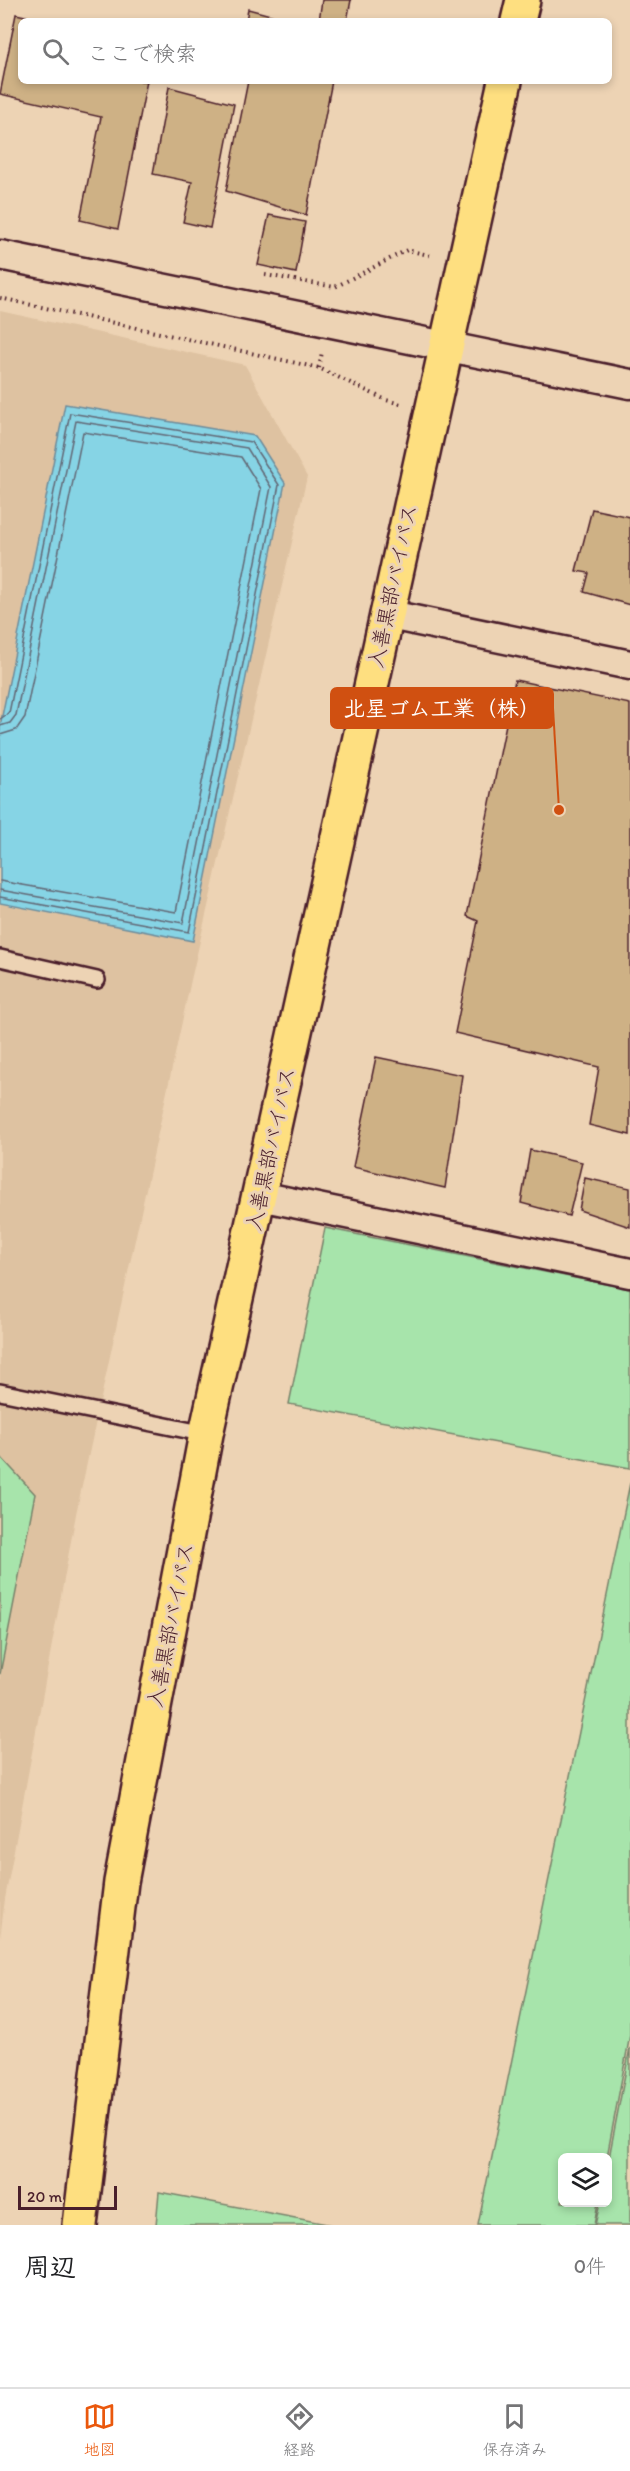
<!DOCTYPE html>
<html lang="ja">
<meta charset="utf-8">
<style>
:root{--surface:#fff;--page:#f6f6f6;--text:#202124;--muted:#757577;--line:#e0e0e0;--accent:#ea580c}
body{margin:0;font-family:Itim,"Klee One",sans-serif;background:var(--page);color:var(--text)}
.controls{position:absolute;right:18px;bottom:18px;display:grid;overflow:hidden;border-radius:9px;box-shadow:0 3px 9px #0003}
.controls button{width:54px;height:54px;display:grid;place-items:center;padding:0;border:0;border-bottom:2px solid var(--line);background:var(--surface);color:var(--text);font:30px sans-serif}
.scale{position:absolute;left:18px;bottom:15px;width:99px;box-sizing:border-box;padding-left:6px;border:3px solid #4a1f2b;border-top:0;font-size:16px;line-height:21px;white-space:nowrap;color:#4a1f2b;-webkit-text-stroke:4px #edd3b4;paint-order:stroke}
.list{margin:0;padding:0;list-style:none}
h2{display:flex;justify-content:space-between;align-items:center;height:78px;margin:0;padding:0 24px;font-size:26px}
h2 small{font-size:20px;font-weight:400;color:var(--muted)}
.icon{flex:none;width:33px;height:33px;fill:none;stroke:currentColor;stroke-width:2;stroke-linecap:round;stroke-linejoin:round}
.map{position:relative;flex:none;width:630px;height:2225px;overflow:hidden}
.search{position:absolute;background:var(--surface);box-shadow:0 3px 9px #0003;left:18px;right:18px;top:18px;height:66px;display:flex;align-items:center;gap:15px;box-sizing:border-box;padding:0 21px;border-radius:9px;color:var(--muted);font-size:22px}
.sheet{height:162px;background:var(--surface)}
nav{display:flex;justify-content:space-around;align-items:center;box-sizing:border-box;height:84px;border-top:2px solid var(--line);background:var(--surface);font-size:16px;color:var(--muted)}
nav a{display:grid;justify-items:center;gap:3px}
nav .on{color:var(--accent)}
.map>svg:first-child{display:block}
.built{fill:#dec2a1}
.green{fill:#a7e4ab;stroke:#78826b;stroke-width:1.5}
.water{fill:#86d4e5;stroke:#6e8c9b;stroke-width:1.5}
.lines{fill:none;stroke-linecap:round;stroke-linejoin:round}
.shore{stroke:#626775;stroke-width:1.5}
.building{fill:#ceb185;stroke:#4a1f2b;stroke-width:1.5}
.service-casing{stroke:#4a1f2b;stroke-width:20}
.minor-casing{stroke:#4a1f2b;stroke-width:33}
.trunk-casing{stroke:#4a1f2b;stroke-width:38}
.path{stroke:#4a1f2b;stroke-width:4;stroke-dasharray:1.5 4.5;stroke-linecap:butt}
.service{stroke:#edd3b4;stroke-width:15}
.minor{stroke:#edd3b4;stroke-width:28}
.trunk{stroke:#fedf80;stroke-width:33}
.labels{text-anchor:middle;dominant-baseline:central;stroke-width:6;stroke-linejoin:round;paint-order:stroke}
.street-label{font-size:21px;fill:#4a1f2b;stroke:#edd3b4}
.leader{fill:none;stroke:#d05011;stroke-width:2}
.callout-dot{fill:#d05011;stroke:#edd3b4;stroke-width:2}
.callout{fill:#d05011;stroke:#d05011;stroke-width:2}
.callout-label{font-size:22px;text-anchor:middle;font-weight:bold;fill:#fff}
</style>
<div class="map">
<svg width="630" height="2225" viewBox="0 0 630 2225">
<rect width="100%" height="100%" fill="#edd3b4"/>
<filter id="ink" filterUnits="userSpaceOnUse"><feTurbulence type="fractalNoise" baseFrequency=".0167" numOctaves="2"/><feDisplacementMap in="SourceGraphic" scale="12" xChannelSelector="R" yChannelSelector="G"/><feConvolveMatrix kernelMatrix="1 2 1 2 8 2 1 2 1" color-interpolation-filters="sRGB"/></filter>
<g filter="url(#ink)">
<path class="built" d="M0 311 245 365 307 477 191 980 76 1514 5 1899 0 1938Z"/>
<path class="green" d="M325 1228 630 1289V1468L289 1404Z
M0 1456 35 1494 0 1674Z
M630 1483V2035L607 2157 562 2158V2202L598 2203 594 2225H478Z
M630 2048V2225H595L600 2203 608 2202V2163Z
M159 2192 332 2225H156Z"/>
<path class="water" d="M65 404 255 436 285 483 193 941 0 903V726Z"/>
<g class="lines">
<path class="shore" d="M0 719 9 713 70 413 251 442 279 485 189 932 0 897
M0 726 10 723 16 715 76 421 247 448 271 487 183 923 0 890
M0 735 16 730 25 717 83 432 241 457 261 489 176 912 0 881"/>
</g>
<path class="building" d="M322 0H351L347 21H319Z
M248 9 282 18V21H246Z
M16 14 48 21H21V81H147L118 229 80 220 101 117 0 94Z
M248 81H332L306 215 226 191Z
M169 87 234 104 210 228 183 222 192 182 153 174Z
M269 215 305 222 296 273 258 265Z
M592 509 630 517V605L584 592 589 573 576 571Z
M515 680 630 704V1135L589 1125 599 1067 455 1033 478 921 467 916Z
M376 1057 462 1075 445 1188 353 1167Z
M530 1150 582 1162 569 1216 521 1203Z
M585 1178 630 1188V1227L579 1210Z"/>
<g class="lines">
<g class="service-casing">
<path id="service" d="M0 958 97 980
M0 1392 206 1434"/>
</g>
<g class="minor-casing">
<path id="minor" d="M0 255 630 384
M385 614 630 665
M260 1196 630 1273"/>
</g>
<g class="trunk-casing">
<path id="trunk" d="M518 21 523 0
M80 2225 121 1882 206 1434 505 81"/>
</g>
<path class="path" d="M265 275 335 287 407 250 433 256
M0 298 319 368 386 400 401 404
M319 368 322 352"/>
<use href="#service" class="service"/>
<use href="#minor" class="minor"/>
<use href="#trunk" class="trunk"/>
</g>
</g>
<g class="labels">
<g class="street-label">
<text transform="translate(392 586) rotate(-78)">入善黒部バイパス</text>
<text transform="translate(270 1149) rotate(-78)">入善黒部バイパス</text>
<text transform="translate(170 1625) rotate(-79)">入善黒部バイパス</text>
</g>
</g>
<path class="leader" d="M559 810L553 708"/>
<circle class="callout-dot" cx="559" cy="810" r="6"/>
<rect class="callout" x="331" y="688" width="222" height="40" rx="6"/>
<g class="callout-label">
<text x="442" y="716">北星ゴム工業（株）</text>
</g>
</svg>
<div class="controls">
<button><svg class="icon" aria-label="layers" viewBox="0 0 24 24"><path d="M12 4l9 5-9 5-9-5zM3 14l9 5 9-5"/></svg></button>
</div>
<div class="scale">20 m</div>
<div class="search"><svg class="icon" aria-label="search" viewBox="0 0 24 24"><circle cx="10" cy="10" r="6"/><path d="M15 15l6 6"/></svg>ここで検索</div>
</div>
<section class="sheet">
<h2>周辺<small>0件</small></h2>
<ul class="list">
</ul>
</section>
<nav>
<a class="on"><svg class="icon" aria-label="map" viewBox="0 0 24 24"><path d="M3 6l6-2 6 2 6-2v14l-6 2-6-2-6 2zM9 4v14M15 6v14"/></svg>地図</a>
<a><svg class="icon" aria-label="directions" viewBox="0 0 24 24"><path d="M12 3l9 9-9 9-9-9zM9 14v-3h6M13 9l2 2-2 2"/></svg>経路</a>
<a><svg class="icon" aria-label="saved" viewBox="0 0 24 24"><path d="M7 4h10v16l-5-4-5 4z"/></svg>保存済み</a>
</nav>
